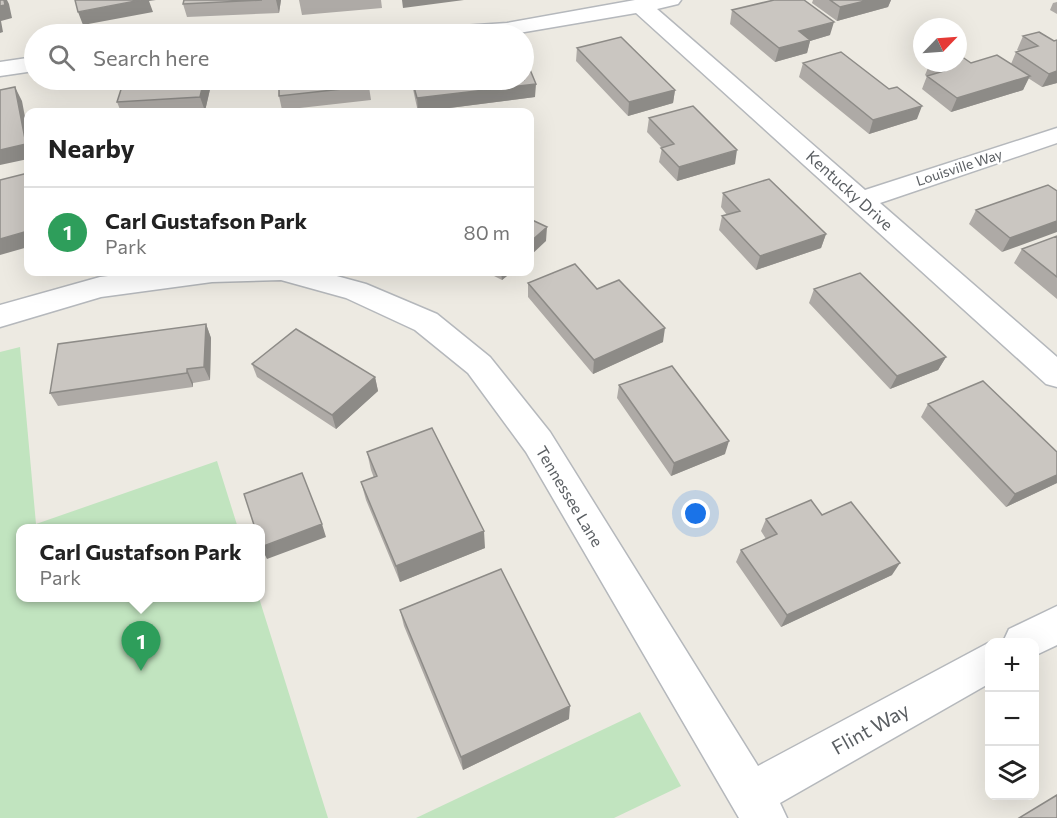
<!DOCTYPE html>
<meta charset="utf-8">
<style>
:root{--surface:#fff;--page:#f6f6f6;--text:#222;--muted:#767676;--line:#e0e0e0;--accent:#2563eb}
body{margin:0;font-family:Commissioner,sans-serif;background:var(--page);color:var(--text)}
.controls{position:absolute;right:18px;bottom:18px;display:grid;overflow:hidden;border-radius:12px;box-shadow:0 6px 24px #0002}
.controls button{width:54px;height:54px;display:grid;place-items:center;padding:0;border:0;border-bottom:2px solid var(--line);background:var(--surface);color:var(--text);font:30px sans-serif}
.compass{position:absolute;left:913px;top:18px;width:54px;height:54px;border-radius:50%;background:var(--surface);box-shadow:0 6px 24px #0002;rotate:65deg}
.you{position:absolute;left:696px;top:514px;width:21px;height:21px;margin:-15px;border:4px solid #fff;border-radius:50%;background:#1a73e8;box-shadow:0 0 0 9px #1a73e833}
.badge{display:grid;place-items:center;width:39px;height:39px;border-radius:50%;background:var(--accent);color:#fff;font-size:20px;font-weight:700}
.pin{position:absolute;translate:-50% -50px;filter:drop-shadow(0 2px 3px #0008)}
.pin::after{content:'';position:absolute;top:32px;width:21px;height:18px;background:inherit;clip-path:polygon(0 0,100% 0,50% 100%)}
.popup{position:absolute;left:16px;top:524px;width:249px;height:78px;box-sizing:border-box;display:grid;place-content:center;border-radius:12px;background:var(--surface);filter:drop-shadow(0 2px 4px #0005);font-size:20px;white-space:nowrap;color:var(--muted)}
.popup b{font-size:22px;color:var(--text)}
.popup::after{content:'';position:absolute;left:50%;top:100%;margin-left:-12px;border:12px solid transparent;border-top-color:var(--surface)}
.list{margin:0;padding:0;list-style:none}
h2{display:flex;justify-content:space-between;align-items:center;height:78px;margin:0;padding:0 24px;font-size:26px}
h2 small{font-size:20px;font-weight:400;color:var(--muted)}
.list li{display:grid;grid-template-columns:39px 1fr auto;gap:18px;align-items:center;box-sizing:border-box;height:90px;padding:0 24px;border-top:2px solid var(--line)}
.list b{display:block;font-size:22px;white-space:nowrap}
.list p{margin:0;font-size:20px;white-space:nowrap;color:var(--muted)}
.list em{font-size:20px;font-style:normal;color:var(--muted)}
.icon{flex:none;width:33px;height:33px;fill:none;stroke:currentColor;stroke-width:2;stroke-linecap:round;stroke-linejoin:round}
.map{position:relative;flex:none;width:1057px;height:818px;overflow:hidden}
.search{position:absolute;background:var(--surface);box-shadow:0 6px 24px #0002;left:24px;top:24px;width:510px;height:66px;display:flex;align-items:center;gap:15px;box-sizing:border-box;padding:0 21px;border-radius:33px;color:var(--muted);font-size:22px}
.panel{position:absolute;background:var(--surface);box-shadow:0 6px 24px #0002;left:24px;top:108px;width:510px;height:168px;border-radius:12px}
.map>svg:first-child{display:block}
.green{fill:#c1e4bf}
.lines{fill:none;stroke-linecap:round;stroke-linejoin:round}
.minor-casing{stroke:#b5b8bc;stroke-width:3}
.minor{fill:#fff;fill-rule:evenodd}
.wall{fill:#aeaaa6}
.shaded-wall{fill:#8d8b87}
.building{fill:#cac6c1;stroke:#8d8b87;stroke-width:1.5}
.labels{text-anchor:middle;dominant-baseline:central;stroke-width:4.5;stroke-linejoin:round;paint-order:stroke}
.far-street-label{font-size:14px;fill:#5a5e62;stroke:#fff}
.street-label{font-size:16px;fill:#5a5e62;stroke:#fff}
.near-street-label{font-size:20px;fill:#5a5e62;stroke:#fff}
</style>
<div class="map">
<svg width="1057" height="818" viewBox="0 0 1057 818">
<rect width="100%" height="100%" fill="#edeae2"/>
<path class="green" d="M20 347 36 524 217 461 238 528H21V598H259L328 818H0V352Z
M640 712 681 786 614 818H416Z"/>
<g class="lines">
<g class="minor-casing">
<path id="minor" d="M635 0H681L678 4 657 9 865 190 1057 128V143L880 203 1057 357V387L1046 384 636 13 513 34H436L439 29 447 27 507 23Z
M34 57V71L0 76V62Z
M141 272H322L366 284 437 314 490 357 550 432 758 766 990 642H992H990V683L780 803 787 818H739L526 452 468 373 415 330 346 298 281 280 212 282 101 297 0 327V305L100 277Z
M1057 606V645L1034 656V642H1003L1009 629Z"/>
</g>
<use href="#minor" class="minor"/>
</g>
<path class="wall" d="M184 0H281L279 13 187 17 183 4Z
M299 0H381L382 8 302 15Z
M813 0H891L888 7 837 21 812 3Z
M1057 2V14L1050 10 1053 3Z
M732 10 830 35 810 41 807 53 775 62 730 24Z
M1039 32 1057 83 1042 87 1028 78 1023 90 951 112 922 89 927 76 925 75 930 63H971L1011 64 1016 52 1019 51 1017 50 1023 36Z
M577 48 675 90 673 103 628 116 576 61Z
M803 63 917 119 869 134 799 77Z
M124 80H209L211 85 205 111 180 112H121L117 102Z
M368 80 371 100 282 110 279 96Z
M411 80H524L535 97 418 112Z
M649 118 735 164 677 181 659 162 662 148 647 132Z
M1048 185 1002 252 969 224 976 210Z
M723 193 826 234 821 248 756 270 719 230 722 216 727 215 721 207Z
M1057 236V299L1014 263 1022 249Z
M486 272H512L502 280Z
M528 283 597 289 663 342 593 374 528 297Z
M814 289 946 357 938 370 890 389 809 303Z
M206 324 211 338 210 380 193 383V387L58 406 50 393Z
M252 364 375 377 378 391 336 429 257 377Z
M619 385 725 454 671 476 617 398Z
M928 404 1057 452V483L1006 507 921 417Z
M367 452 485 548 400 582 366 500 361 482 374 478 371 470Z
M822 515 892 575 781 627 736 562 741 550 766 539 761 531 766 519Z
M400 610 569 719 463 770 404 626Z"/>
<path class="shaded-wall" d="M4 0H7L9 4 12 18 1 21 3 32 0 33V6Z
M141 0H156L149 1 153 12 83 25 78 12Z
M276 0H281L279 13Z
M402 0H464L403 8Z
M869 0H891L888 7 837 21 840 7Z
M834 22 830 35 810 41 807 53 775 62 779 48 799 31Z
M1057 71V83L1042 87 1049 74Z
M1030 76 1023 90 951 112 957 98Z
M204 80H209L211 85 205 111 200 97Z
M536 84 535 97 418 112 417 98Z
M15 87 22 101 28 133V159L0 165V150Z
M675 90 673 103 628 116 629 102Z
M922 106 917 119 869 134 873 120Z
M737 150 735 164 677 181 679 167Z
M1057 221V232L1002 252 1010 238Z
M547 227 546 241 530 256V242Z
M28 231V247L0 255V239Z
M826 234 821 248 756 270 760 256Z
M501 272H512L502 280Z
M206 324 211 338 210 380 204 367Z
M665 328 663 342 593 374 594 360Z
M946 357 938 370 890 389 897 376Z
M187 369 193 383V387L187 373Z
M375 377 378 391 336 429 332 415Z
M729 441 725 454 671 476 674 463Z
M1057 475V483L1006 507 1015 494Z
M322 524 326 537 267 559 261 547Z
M484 531 485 548 400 582 396 566Z
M900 563 892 575 781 627 787 615Z
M570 706 569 719 463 770 461 757Z"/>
<path class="building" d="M0 0H4L5 5 0 6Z
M75 0H141L78 12Z
M184 0H262L183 4Z
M774 0H804L834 22 799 31 810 40 779 48 732 10Z
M830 0H869L840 7Z
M1039 32 1054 41 1057 40V71L1049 74 1016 52 1038 46 1023 36Z
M621 37 675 90 629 102 577 48Z
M841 52 889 89 897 87 922 106 873 120 803 63Z
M958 54 971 63 997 55 1030 76 957 98 927 76 944 71 933 63H958Z
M524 60H526L536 84 417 98 412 80H524Z
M124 80H204L200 97 117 102Z
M279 80H368L369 86 279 96Z
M15 87 26 144 0 150V90Z
M693 106 737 150 679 167 661 148 674 144 649 118Z
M28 173V231L0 239V180Z
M769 179 826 234 760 256 722 216 740 211 723 193Z
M1048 185 1057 191V221L1010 238 976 210Z
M530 219 547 227 530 242Z
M1057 236V277L1022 249Z
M575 264 597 289 619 280 665 328 594 360 528 283Z
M860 273 946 357 897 376 814 289Z
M206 324 204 367 187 369V373L50 393 58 344Z
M296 329 375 377 332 415 252 364Z
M672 366 729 441 674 463 619 385Z
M983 381 1057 452V475L1015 494 928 404Z
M432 428 484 531 396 566 361 482 377 476 367 452Z
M302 473 322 524 261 547V528H255L244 494Z
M811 500 822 515 851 502 900 563 787 615 741 550 777 534 766 519Z
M501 569 570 706 461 757 400 610Z
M1057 795V818H1019Z"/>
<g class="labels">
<g class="far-street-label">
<text transform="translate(959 167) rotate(-18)">Louisville Way</text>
</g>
<g class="street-label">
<text transform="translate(850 190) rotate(42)">Kentucky Drive</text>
<text transform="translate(570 496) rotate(59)">Tennessee Lane</text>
</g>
<g class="near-street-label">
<text transform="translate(870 728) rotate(-29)">Flint Way</text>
</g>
</g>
</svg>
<div class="controls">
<button>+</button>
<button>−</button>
<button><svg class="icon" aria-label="layers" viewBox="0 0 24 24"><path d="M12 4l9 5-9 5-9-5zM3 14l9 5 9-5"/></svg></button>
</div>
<svg class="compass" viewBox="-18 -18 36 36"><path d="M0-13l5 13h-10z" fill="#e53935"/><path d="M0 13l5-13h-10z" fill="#767676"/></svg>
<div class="you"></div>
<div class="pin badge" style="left:141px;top:671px;background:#2e9e5b">1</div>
<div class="popup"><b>Carl Gustafson Park</b>Park</div>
<div class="search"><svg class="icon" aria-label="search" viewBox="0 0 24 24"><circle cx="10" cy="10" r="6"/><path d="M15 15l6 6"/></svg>Search here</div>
<section class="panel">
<h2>Nearby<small></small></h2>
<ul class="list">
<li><span class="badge" style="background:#2e9e5b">1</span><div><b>Carl Gustafson Park</b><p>Park</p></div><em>80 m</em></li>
</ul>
</section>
</div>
